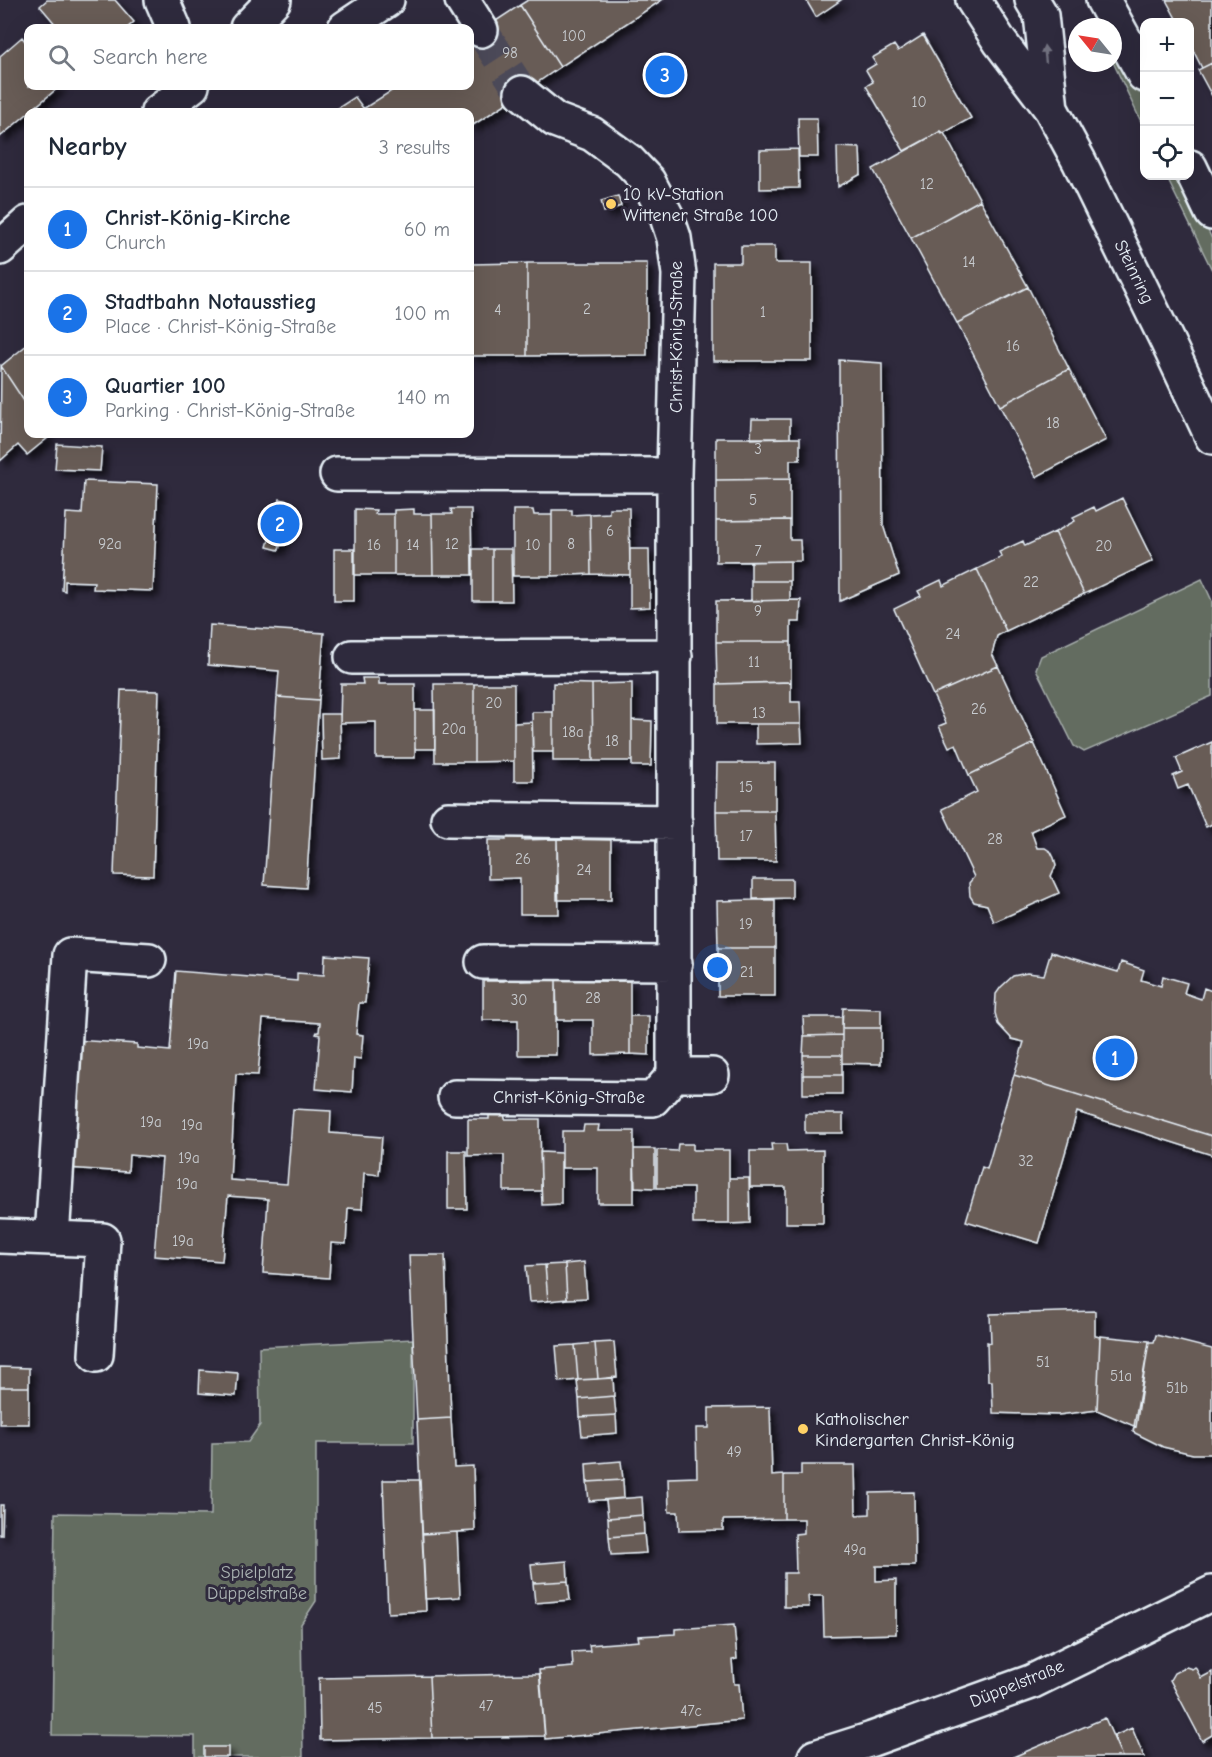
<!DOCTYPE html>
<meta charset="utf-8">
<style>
:root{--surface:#fff;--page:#f6f6f7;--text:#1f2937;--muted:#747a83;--line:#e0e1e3;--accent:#1a73e8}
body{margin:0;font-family:"Comic Neue",sans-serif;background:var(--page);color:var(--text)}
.controls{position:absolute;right:18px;top:18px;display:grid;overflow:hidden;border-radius:12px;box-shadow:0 6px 24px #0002}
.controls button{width:54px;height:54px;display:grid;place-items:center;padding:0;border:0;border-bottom:2px solid var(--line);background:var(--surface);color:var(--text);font:30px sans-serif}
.compass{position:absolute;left:1068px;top:18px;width:54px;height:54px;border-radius:50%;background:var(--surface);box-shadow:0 6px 24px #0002;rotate:300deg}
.you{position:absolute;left:718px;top:968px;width:21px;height:21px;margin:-15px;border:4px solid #fff;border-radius:50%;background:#1a73e8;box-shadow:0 0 0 9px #1a73e833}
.badge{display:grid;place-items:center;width:39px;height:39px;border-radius:50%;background:var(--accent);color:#fff;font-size:20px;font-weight:700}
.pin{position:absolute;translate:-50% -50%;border:3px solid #fff;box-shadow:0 2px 6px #0006}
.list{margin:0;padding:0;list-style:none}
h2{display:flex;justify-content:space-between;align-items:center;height:78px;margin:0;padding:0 24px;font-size:26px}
h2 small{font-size:20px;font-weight:400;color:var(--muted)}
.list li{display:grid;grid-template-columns:39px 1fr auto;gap:18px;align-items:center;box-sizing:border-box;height:84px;padding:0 24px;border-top:2px solid var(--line)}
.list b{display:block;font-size:22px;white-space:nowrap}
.list p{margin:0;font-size:20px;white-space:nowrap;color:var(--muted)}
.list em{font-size:20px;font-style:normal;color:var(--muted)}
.icon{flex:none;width:33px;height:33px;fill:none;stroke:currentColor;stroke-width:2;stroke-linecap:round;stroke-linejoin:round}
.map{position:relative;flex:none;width:1212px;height:1757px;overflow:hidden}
.search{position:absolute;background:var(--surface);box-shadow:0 6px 24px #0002;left:24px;top:24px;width:450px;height:66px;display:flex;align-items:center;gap:15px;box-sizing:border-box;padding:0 21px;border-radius:12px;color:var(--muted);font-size:22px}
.panel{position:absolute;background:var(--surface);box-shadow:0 6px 24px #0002;left:24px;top:108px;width:450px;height:330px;border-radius:12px}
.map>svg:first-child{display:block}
.green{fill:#636c60;stroke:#a6aeac;stroke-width:1.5}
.building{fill:#685b57;stroke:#e8f1f8;stroke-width:1.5;filter:url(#shadow)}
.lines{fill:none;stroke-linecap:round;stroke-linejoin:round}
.minor-tunnel{stroke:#4b4859;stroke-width:33;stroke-dasharray:33 16;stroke-linecap:butt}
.minor-casing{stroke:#e8f1f8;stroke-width:38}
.major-casing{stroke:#e8f1f8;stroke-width:38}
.minor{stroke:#2f2a3d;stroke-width:33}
.major{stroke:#2f2a3d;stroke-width:33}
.oneway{fill:#70707e}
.poi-dot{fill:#ffd166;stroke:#2f2a3d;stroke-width:2}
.labels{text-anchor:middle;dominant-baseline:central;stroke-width:6;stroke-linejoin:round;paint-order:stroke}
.number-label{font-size:15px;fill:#c8ccd0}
.poi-label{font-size:18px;fill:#e8f1f8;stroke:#2f2a3d;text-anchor:start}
.street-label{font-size:18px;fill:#e8f1f8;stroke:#2f2a3d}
.park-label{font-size:18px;fill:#acb5b4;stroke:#2f2a3d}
</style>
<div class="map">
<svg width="1212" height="1757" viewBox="0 0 1212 1757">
<defs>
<filter id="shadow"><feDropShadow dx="5.5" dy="5.5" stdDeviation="3" flood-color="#0009"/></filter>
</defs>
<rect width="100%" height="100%" fill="#2f2a3d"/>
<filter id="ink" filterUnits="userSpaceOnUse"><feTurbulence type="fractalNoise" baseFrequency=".0167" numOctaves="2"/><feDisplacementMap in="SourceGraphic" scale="12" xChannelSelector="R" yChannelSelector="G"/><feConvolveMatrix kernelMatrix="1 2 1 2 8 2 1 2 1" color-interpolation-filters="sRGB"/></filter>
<g filter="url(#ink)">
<path class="green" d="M1113 43 1144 98V128L1113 62Z
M1166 176H1182L1212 239V270Z
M1202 579 1212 601V696L1084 752 1074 746 1036 669 1041 656Z
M413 1339V1443H316V1601L301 1624 303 1757H195V1736L52 1735 55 1513 211 1515 212 1443 248 1442 260 1425 259 1347Z"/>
<path class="building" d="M47 0H115L134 22 127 28H54L57 26 40 6Z
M528 0H662L560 67 520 5Z
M806 0H841L816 17Z
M1166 0H1212V63L1202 68 1190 44V22H1178Z
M520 5 560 67 522 93 470 127V112H366L363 109 399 86H470V38Z
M923 35 971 118 942 134 941 131 904 151 866 86 873 82 866 70 876 64 872 58 894 45 898 51Z
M22 37 28 45V86H60L0 137V56Z
M1212 63V96L1198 70Z
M355 97 366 112H332Z
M798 118H817L818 157H799Z
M941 131 944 133 980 200 911 238 873 169Z
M837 147 860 148 861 174 838 187Z
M798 149 799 188 760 189V150Z
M618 196 621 206 604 212 601 201Z
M980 200 1028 287 957 323 911 238Z
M741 246H775V263H812V361H713V263H741Z
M527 263H647V355L527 356Z
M527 263V356H470V264Z
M1028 287 1069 369 1000 406 957 323Z
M28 344V407L1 366Z
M839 360 882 363 883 525 899 575 840 601Z
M1 366 28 407V434H46L49 437 27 455 18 445 0 461Z
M1069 369 1106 440 1036 477 1000 406Z
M752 419H790V438L751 439Z
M716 438H800V460H790V479L716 480Z
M57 444 102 447 100 471 55 469Z
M790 479V520L716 521V480Z
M84 481 158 484 153 591 93 589 94 582 65 581V591L62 590 66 513 82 514Z
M1122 498 1153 561 1084 594 1055 532 1075 521 1073 517 1094 507 1096 511Z
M280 499 292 502 279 550 267 547Z
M609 508H629L630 575 591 574 590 514 609 513Z
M355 509 376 510 375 514H394V575H355Z
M414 509V514H432L433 575H394V510Z
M451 509H471L472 575H433L432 514H452Z
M513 510H533L534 515H552V576H513Z
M552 510H572V515L590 514 591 574 552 576Z
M782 520H790V540H800L801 561 716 562V521Z
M1055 532 1084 594 1006 631 977 569 1002 557 999 552 1023 541 1025 546Z
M334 549H354V601H334Z
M473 549H492V601H473Z
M492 549H511L512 601H492Z
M630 549H649L650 607 630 608Z
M790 561V581H751V562Z
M977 569 1006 631 997 636 992 654 998 666 933 695 894 609 921 596 918 591 941 580 943 586Z
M751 581H790V600L751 601Z
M801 600 800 622H791V642H716V601Z
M210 625 324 633 319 700 277 697 279 671 208 665Z
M716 642H791V682L717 684Z
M998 666 1034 743 969 775 956 744 949 747 939 726 946 723 933 695Z
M362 678H379V684H415V758H376V722L340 723 341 684H363Z
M783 682H791V702H800L801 724H717V684Z
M553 683 592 684 593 761H553Z
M632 683V761H593L592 684Z
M434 684H474V762H435Z
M474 684H514V761L474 762Z
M121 690 159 691 153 876 114 875Z
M277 697 319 700 306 888 264 885Z
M415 710H435V749H415Z
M532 712H553V752H533Z
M321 714H340L341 759 322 760Z
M632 720 652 721 651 766H632Z
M532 722 533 781H514V723Z
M756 724H801L802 743 756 744Z
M1212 742V824L1206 827 1188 785 1178 789 1173 776 1182 772 1176 758Z
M1034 743 1066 815 1031 831 1037 848H1045L1051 852 1054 858 1056 865 1051 876 1059 893 994 922 987 905 974 902 970 896 969 883 974 877 942 809 977 792 969 775Z
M717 763H775V811H716Z
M716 811H775L776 861H717Z
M505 833H523L522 840 557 839 559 914H520V878L488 879V840H506Z
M557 839 611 840V900H557Z
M753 879H792V898L753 899Z
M754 900H775V948H718L717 901Z
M718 948H775V996H718Z
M1051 952 1118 972 1121 962 1144 970 1141 980 1161 986 1163 976 1187 983 1184 993 1201 999 1204 988 1212 991V1136L1014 1075 1024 1042 1012 1039 998 1024 995 1013 996 994 1001 987 1013 976 1027 973 1044 975Z
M325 955 369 958 365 1003H359L356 1034 363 1035 361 1059 354 1058 352 1092 316 1089 320 1035 316 1034 317 1032H319L320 1023 263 1019 258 1075 236 1074 230 1180 287 1184 293 1109 331 1111 330 1133 382 1137 379 1175 364 1173 362 1209 348 1208 346 1244 331 1243 329 1278 263 1273 268 1199 228 1196 222 1261 154 1256 162 1158 129 1155 128 1172 66 1168 74 1040 137 1044V1048L170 1051 176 971 297 981V973L324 975Z
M505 974H521V981L556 980V1055H518V1020H483V981H504Z
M578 975H595L594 981H630V1054L593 1055V1020H557L556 980H578Z
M843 1008 881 1009V1028H842Z
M630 1016H649V1055L630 1054Z
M803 1017H842V1035L804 1036Z
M842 1028H881V1064L842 1063Z
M842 1035V1055H803L804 1036Z
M803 1055H842V1075H803Z
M803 1075H842V1094H803Z
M1014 1075 1212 1136V1155L1077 1112 1039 1243 966 1221 982 1167 987 1169Z
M489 1112H504L505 1119H540L541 1191H504V1155L468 1156V1119H489Z
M805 1114H843V1133H805Z
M584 1125H599L598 1131H634V1203H598V1168H562V1131H583Z
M678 1144H693V1150H729V1224H693V1188H657V1150L677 1151Z
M771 1144H786L787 1151 823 1150V1223H786V1187H750V1151H772Z
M634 1149H655V1188L635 1187Z
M448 1151H466L467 1209H448Z
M540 1152 561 1153V1204L542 1205Z
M729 1178H749L750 1223 729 1224Z
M409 1255H445L451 1418 417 1420Z
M584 1262 587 1298 567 1299 565 1264Z
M565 1264 567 1299 548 1301 545 1265Z
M545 1265 548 1301 529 1302 526 1266Z
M1095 1311V1336L1100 1337 1097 1410 1058 1415 993 1413 992 1381H988L987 1342 991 1343 990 1314Z
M1156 1335 1212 1349V1454H1193L1163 1447 1133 1432 1149 1342H1154Z
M1100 1336 1149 1341 1136 1427 1097 1410Z
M614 1342 617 1377 598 1379 595 1343Z
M595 1343 598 1379 578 1380 575 1345Z
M575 1345 578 1380 559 1382 556 1346Z
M0 1367 29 1368V1387H0Z
M200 1370 238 1373 236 1396 199 1393Z
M613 1378 614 1396 579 1399 577 1380Z
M0 1387H29V1424H0Z
M614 1396 616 1415 580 1417 579 1399Z
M770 1407 772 1476 784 1475V1519L723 1520V1530L679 1531 678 1512H669L668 1478 697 1477 696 1428H709V1408Z
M616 1415 617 1433 582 1436 580 1417Z
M451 1418 454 1467 473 1466 475 1531 422 1534 417 1420Z
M621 1461 623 1480 587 1482 586 1464Z
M801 1465H855L856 1515 870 1514V1493L914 1492 915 1566H876V1581L896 1580V1634L824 1636 823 1596H808L809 1607H784V1573H796L795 1534 804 1533V1519H784V1475H801Z
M383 1480H420L426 1611 388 1613Z
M623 1480 624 1498 589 1501 587 1482Z
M642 1497 643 1515 608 1518 606 1500Z
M0 1505H3L2 1535H0Z
M643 1515 644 1534 609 1537 608 1518Z
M457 1532 460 1597 425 1599 422 1534Z
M644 1534 646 1553 611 1555 609 1537Z
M567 1561 568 1581 533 1583 531 1564Z
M568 1581 570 1600 535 1603 533 1583Z
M734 1625 737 1659 732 1660 734 1684H739L742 1720 545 1739 539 1670 573 1667 572 1652 590 1651 589 1645 639 1641 638 1636 675 1634V1629Z
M1186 1667 1192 1669 1195 1667 1201 1678 1212 1672V1735L1202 1741 1170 1680 1174 1673Z
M526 1674H540L545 1736 432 1738 429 1676Z
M429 1676 432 1738 320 1740 319 1678Z
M1105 1718 1122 1757H1013Z
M1132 1728 1144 1757H1122L1114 1736Z
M204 1747H228V1757H204Z"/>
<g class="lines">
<path class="minor-tunnel" d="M481 30 522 93"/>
<g class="minor-casing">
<path id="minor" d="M162 0 174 28
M462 0 481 30
M973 0 1000 42 1051 109 1079 161 1167 341 1212 437
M1032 0 1041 15 1051 109
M1103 0 1144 75
M522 93 555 120 592 134 629 161 648 181 667 217 674 238 679 274 674 475V1075H712
M1190 167 1212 213
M337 474 674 475
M352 657 675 656
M448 819 675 822
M483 962 675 963
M455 1097 653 1099 674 1075
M0 1236 103 1240 96 1355
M52 1238 70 955 149 960
M815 1757 872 1739 1031 1682 1212 1593"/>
</g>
<g class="major-casing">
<path id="major" d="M247 28 274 0
M345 28 387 0
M158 112 192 86
M0 248 28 223"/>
</g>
<use href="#minor" class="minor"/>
<use href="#major" class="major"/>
</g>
<defs><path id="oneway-solid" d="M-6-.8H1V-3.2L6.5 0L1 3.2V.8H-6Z" transform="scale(1.5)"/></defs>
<use class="oneway" href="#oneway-solid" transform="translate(1045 54) rotate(-96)"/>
</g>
<g class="poi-dot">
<circle cx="611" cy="204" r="6"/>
<circle cx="803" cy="1429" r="6"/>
</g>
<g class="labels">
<g class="number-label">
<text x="574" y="36">100</text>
<text x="510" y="53">98</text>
<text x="919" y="102">10</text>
<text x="927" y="184">12</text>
<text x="969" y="262">14</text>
<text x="587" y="309">2</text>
<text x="498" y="310">4</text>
<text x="763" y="312">1</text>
<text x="1013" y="346">16</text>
<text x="1053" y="423">18</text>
<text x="758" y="449">3</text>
<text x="753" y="500">5</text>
<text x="610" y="531">6</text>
<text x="110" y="544">92a</text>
<text x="452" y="544">12</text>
<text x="571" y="544">8</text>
<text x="374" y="545">16</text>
<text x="413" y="545">14</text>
<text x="533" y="545">10</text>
<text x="1104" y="546">20</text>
<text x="758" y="551">7</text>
<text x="1031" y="582">22</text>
<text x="758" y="611">9</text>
<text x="953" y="634">24</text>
<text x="754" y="662">11</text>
<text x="494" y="703">20</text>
<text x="979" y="709">26</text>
<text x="759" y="713">13</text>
<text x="454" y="729">20a</text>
<text x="573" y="732">18a</text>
<text x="612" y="741">18</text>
<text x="746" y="787">15</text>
<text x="746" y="836">17</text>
<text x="995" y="839">28</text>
<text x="523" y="859">26</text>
<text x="584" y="870">24</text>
<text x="746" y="924">19</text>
<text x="747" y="972">21</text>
<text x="593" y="998">28</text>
<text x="519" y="1000">30</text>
<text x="198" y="1044">19a</text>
<text x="151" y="1122">19a</text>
<text x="192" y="1125">19a</text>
<text x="189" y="1158">19a</text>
<text x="1026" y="1161">32</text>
<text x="187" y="1184">19a</text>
<text x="183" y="1241">19a</text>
<text x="1043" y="1362">51</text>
<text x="1121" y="1376">51a</text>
<text x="1177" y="1388">51b</text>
<text x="734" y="1452">49</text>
<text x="855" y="1550">49a</text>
<text x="486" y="1706">47</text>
<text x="375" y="1708">45</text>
<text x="691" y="1711">47c</text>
</g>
<g class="poi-label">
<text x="623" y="194">10 kV-Station<tspan x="623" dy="21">Wittener Straße 100</tspan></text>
<text x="815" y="1419">Katholischer<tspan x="815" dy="21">Kindergarten Christ-König</tspan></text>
</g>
<g class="street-label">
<text transform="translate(1134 272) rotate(64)">Steinring</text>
<text transform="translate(676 337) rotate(-90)">Christ-König-Straße</text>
<text x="569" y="1097">Christ-König-Straße</text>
<text transform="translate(1017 1684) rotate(-22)">Düppelstraße</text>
</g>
<g class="park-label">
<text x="257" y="1572">Spielplatz<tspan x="257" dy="21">Düppelstraße</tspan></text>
</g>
</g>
</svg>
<div class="controls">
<button>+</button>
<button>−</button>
<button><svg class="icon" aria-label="locate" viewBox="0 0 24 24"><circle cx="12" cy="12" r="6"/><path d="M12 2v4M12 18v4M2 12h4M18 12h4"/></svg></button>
</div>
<svg class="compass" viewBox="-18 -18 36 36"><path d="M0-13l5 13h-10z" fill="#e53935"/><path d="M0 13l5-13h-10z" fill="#747a83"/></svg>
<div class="you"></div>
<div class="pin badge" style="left:1115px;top:1058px">1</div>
<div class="pin badge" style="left:280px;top:524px">2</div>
<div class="pin badge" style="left:665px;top:75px">3</div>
<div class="search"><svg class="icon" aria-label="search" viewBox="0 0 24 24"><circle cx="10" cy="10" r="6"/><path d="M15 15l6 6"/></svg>Search here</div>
<section class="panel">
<h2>Nearby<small>3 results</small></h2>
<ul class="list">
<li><span class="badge">1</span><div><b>Christ-König-Kirche</b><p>Church</p></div><em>60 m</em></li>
<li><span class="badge">2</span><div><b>Stadtbahn Notausstieg</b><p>Place · Christ-König-Straße</p></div><em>100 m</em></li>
<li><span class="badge">3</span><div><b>Quartier 100</b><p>Parking · Christ-König-Straße</p></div><em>140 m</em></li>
</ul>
</section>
</div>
